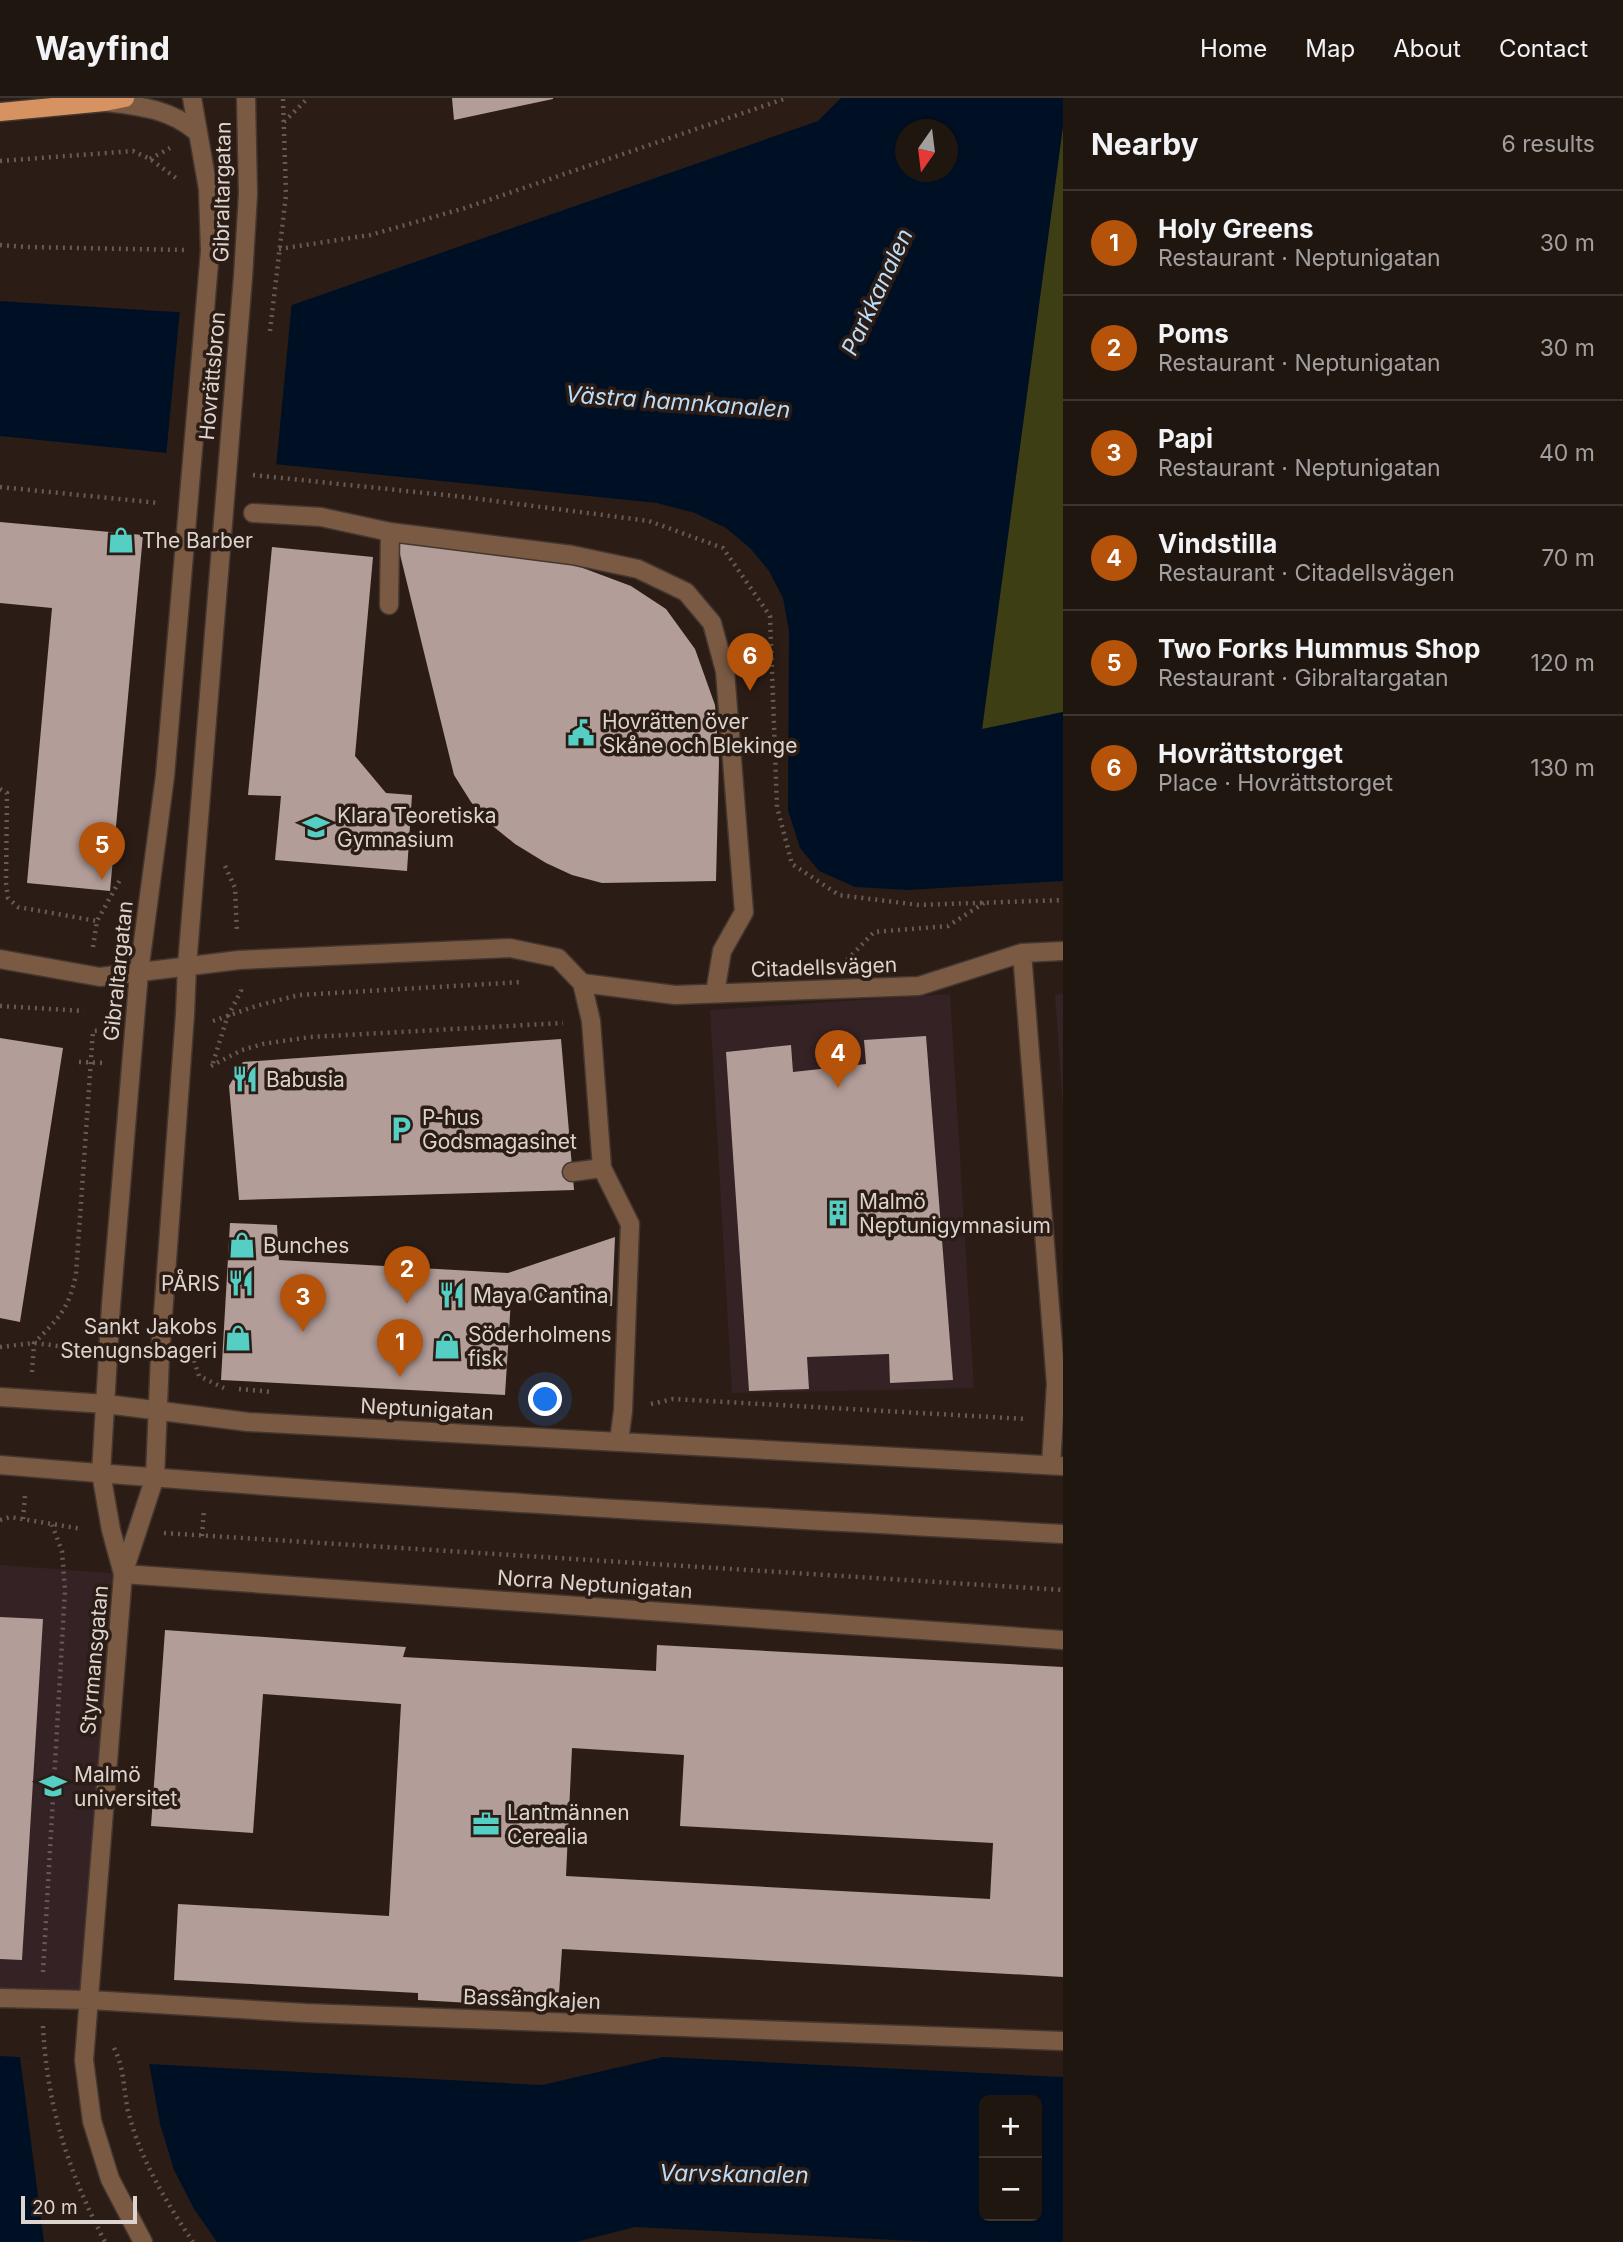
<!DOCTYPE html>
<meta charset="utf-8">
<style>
:root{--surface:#201610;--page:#2d231e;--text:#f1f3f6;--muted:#a29f9f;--line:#3d3530;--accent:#b45309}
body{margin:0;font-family:Inter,sans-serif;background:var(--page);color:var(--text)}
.controls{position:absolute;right:21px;bottom:21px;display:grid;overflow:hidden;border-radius:10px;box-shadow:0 2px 5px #0004}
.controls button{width:63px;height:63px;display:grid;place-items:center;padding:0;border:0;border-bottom:2px solid var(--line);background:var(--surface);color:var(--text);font:35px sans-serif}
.compass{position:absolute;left:895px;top:21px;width:63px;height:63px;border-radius:50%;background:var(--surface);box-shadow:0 2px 5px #0004;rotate:194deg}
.scale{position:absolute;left:21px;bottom:18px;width:116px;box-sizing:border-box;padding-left:7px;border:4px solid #ddd4cf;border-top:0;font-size:19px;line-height:24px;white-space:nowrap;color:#ddd4cf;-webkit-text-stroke:5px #2b1d16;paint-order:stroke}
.you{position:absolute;left:546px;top:1302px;width:24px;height:24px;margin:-18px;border:5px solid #fff;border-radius:50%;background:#1a73e8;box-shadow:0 0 0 10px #1a73e833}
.badge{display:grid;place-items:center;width:46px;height:46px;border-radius:50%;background:var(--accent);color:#fff;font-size:23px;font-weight:700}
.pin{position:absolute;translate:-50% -58px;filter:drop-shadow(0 2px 4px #0008)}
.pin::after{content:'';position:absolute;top:37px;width:24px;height:21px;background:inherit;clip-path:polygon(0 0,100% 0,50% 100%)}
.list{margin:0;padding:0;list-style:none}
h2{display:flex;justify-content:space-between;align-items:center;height:91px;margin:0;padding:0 28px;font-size:30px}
h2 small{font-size:23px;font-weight:400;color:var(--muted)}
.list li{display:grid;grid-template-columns:46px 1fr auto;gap:21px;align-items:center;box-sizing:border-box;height:105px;padding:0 28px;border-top:2px solid var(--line)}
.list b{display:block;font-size:26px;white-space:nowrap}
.list p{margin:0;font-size:23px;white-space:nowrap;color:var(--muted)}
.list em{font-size:23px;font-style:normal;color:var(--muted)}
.map{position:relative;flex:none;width:1063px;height:2144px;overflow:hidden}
header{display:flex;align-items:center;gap:42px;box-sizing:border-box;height:98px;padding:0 35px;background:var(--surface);border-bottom:2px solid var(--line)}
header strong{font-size:33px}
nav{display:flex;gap:38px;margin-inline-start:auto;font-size:24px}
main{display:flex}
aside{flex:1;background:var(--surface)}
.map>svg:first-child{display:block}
.education{fill:#352225}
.green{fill:#3d3e14}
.water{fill:#001024;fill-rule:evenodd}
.pier{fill:#2b1d16}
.building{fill:#b29d99;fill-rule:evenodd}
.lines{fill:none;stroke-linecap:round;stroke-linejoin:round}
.minor-casing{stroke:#443730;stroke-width:21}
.major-casing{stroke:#443730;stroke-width:21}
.path{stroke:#675b55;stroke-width:4.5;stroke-dasharray:2 5;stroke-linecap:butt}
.minor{stroke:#7b5a43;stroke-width:18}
.major{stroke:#d79262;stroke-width:18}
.labels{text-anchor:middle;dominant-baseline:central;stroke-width:7;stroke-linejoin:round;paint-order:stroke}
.street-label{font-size:21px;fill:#ddd4cf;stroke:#2b1d16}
.poi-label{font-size:21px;fill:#ddd4cf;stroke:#2b1d16;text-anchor:start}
.water-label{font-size:23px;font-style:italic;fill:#bbddfc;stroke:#2b1d16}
</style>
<header>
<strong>Wayfind</strong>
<nav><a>Home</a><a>Map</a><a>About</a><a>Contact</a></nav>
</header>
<main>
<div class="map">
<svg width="1063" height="2144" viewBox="0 0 1063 2144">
<rect width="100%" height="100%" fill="#2b1d16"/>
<path class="education" d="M950 896 974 1290 732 1295 710 912Z
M1063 896V1010L1055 897Z
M0 1467 123 1476 90 1902 0 1900Z"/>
<path class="green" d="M1063 28V614L982 632Z"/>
<path class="water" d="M841 0H1063V28L982 631 1063 614V783L908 792 855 789 819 773 800 750 788 712 789 533 783 500 769 473 750 450 726 430 695 415 657 405 0 338V203L176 214 292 207 818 23ZM906 32H948V74H906Z
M0 1958 542 1987 663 1959 1063 1979V2144H934L635 2129 576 2144H0ZM984 2002H1037V2118H984Z"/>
<path class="pier" d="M292 203 276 369 166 359 180 211Z
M20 1959 149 1965 160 2026 174 2072 194 2111 217 2144H44Z"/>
<path class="building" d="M452 0H553V1L454 22Z
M0 424 143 437 110 793 27 785 52 510 0 505Z
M396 440 575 467 631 488 666 511 695 551 715 607 719 663 716 783 602 785 572 777 546 765 515 746 489 725 471 704 454 677Z
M272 449 373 459 355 658 386 695 412 697 407 773 275 762 281 698 248 697Z
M926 938 953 1282 890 1285 889 1256 807 1259 809 1291 749 1293 726 954 791 947 793 974 866 966 864 942Z
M0 940 63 950 20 1224 0 1220Z
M561 941 574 1092 239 1102 229 988 243 964Z
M230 1125 277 1127 279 1162 508 1175 615 1139 612 1208 511 1201 505 1297 221 1282Z
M0 1519 43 1521 22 1862 0 1861Z
M165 1532 406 1549 403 1559 656 1573 657 1547 1063 1569V1879L562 1851 558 1910 418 1902V1895L174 1882 178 1806 389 1818 401 1606 263 1596 253 1735 151 1728ZM572 1650 684 1657 680 1728 993 1745 990 1801 566 1778Z"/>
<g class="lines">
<g class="minor-casing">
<path id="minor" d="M106 4C140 8 170 11 197 34
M253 415 321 419 390 434 572 457 638 471 686 494 712 525 725 573 744 814 722 853 715 895
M389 507 390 434
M1022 855 1056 1286 1051 1367
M0 861 100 879 239 862 510 850 558 860 582 885 591 923 602 1070 572 1074
M582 885 675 897 919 888 1022 855 1063 853
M602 1070 630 1126 623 1313 619 1343
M0 1299 106 1306 248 1324 1063 1368
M0 1367C354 1397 709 1417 1063 1436
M123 1476 111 1432 101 1375 111 1207 139 874 165 678 210 153 208 91 192 0
M123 1476 1063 1542
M0 1900 90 1902 305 1915 1063 1943
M143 2144 110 2081 92 2023 84 1962 123 1476 155 1379 160 1258 185 916 187 868 243 179 248 96 246 0"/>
</g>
<g class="major-casing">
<path id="major" d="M0 14 105 4 125 0"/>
</g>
<path class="path" d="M284 24 308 0
M150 61 170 50
M0 63 133 53 150 61 176 80
M0 147 26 149 184 152
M279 151 370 137 465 110 787 0
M270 233 286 97 283 0
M253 377 464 399 649 423 723 450 770 518 777 709 792 766 839 797 919 807 1063 802
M0 389 159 405
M0 691 7 695 6 785 8 800 18 809 97 823
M225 768 235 790 237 834
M93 849 97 823 121 780
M847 862 874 834 948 828 984 805
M0 908 84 913
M213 923 256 908 299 897 522 884
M79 964 104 965
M213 965 227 920 241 893V889
M211 968 242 952 263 946 310 939 563 925
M0 1249 34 1245 82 1251
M192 1256 199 1278 224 1290
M32 1274 34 1245C59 1220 69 1211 76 1176L93 933 107 932
M239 1291 273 1294
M651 1306 673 1301 1026 1321
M23 1421 25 1398
M0 1422 10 1419 82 1431
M164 1435 1063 1492
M202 1438 204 1411
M43 1874 65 1492 62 1453 52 1427
M43 1928C47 2008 68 2073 105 2144
M114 1950C125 1972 123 1990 128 2013 140 2061 166 2104 193 2144"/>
<use href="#minor" class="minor"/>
<use href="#major" class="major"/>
</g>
<defs>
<g id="shop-bare" transform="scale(2.1)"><path d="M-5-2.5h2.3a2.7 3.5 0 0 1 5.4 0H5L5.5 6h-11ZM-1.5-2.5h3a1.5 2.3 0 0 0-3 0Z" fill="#55cec4" stroke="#2b1d16" stroke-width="2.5" paint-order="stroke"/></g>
<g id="civic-bare" transform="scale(2.1)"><path d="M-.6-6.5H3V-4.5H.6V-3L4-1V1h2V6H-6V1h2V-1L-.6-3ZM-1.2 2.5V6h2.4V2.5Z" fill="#55cec4" stroke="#2b1d16" stroke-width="2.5" paint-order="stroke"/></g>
<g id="school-bare" transform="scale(2.1)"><path d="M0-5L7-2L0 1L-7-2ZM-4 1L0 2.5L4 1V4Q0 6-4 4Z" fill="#55cec4" stroke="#2b1d16" stroke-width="2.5" paint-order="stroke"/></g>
<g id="restaurant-bare" transform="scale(2.1)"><path d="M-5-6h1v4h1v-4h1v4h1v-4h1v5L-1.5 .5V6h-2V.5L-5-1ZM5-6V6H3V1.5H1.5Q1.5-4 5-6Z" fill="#55cec4" stroke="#2b1d16" stroke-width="2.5" paint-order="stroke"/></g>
<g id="parking-bare" transform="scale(2.1)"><path d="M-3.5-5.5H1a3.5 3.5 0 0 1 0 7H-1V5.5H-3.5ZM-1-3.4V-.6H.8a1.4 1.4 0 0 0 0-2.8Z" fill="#55cec4" stroke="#2b1d16" stroke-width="2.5" paint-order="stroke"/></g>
<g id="building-bare" transform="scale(2.1)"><path d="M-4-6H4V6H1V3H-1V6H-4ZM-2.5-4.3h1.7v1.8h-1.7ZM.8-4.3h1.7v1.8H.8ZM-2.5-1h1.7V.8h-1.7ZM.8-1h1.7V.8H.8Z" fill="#55cec4" stroke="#2b1d16" stroke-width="2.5" paint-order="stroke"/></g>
<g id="university-bare" transform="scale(2.1)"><path d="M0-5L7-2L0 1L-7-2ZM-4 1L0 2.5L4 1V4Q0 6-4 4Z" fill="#55cec4" stroke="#2b1d16" stroke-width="2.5" paint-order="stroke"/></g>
<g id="office-bare" transform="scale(2.1)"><path d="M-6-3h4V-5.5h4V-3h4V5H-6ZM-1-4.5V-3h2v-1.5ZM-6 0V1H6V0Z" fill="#55cec4" stroke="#2b1d16" stroke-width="2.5" paint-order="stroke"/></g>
</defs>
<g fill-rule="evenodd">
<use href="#shop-bare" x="121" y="442"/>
<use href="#civic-bare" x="581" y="635"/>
<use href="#school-bare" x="316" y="729"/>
<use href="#restaurant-bare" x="245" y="981"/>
<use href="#parking-bare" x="401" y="1031"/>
<use href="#building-bare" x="838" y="1115"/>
<use href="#shop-bare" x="242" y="1147"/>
<use href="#restaurant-bare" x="241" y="1185"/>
<use href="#restaurant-bare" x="452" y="1197"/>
<use href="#shop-bare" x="238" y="1240"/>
<use href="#shop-bare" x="447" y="1248"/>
<use href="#university-bare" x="53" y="1688"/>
<use href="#office-bare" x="486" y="1726"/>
</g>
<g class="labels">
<g class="street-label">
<text transform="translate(222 94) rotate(-89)">Gibraltargatan</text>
<text transform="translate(212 278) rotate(-85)">Hovrättsbron</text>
<text transform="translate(824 869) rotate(-2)">Citadellsvägen</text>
<text transform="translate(118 873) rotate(-84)">Gibraltargatan</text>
<text transform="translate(427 1311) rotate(3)">Neptunigatan</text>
<text transform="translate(595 1486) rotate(4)">Norra Neptunigatan</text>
<text transform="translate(94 1562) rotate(-85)">Styrmansgatan</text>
<text transform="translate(532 1901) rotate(2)">Bassängkajen</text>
</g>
<g class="poi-label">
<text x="142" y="442">The Barber</text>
<text x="602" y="623">Hovrätten över<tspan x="602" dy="24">Skåne och Blekinge</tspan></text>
<text x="337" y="717">Klara Teoretiska<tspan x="337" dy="24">Gymnasium</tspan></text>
<text x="266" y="981">Babusia</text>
<text x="422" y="1019">P-hus<tspan x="422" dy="24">Godsmagasinet</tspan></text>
<text x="859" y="1103">Malmö<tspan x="859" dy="24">Neptunigymnasium</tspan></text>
<text x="263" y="1147">Bunches</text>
<text x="220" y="1185" text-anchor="end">PÅRIS</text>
<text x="473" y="1197">Maya Cantina</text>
<text x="217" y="1228" text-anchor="end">Sankt Jakobs<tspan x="217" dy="24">Stenugnsbageri</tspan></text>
<text x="468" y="1236">Söderholmens<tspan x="468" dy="24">fisk</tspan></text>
<text x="74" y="1676">Malmö<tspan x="74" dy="24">universitet</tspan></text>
<text x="507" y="1714">Lantmännen<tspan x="507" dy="24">Cerealia</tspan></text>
</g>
<g class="water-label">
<text transform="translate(877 194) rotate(-65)">Parkkanalen</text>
<text transform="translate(678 304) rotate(4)">Västra hamnkanalen</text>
<text transform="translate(734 2076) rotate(1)">Varvskanalen</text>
</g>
</g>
</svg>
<div class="controls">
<button>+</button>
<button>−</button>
</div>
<svg class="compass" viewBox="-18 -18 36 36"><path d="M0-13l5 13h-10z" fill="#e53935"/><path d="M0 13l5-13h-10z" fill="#a29f9f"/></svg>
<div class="scale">20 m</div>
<div class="you"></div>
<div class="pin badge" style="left:400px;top:1279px">1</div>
<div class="pin badge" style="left:407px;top:1206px">2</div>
<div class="pin badge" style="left:303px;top:1234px">3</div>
<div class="pin badge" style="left:838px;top:990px">4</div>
<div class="pin badge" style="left:102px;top:782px">5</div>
<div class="pin badge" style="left:750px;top:593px">6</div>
</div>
<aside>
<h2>Nearby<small>6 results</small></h2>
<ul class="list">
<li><span class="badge">1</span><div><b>Holy Greens</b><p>Restaurant · Neptunigatan</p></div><em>30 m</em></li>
<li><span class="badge">2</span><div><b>Poms</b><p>Restaurant · Neptunigatan</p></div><em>30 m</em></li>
<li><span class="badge">3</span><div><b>Papi</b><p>Restaurant · Neptunigatan</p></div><em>40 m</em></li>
<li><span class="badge">4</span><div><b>Vindstilla</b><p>Restaurant · Citadellsvägen</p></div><em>70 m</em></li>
<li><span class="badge">5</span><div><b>Two Forks Hummus Shop</b><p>Restaurant · Gibraltargatan</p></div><em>120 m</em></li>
<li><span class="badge">6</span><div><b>Hovrättstorget</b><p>Place · Hovrättstorget</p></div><em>130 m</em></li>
</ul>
</aside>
</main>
